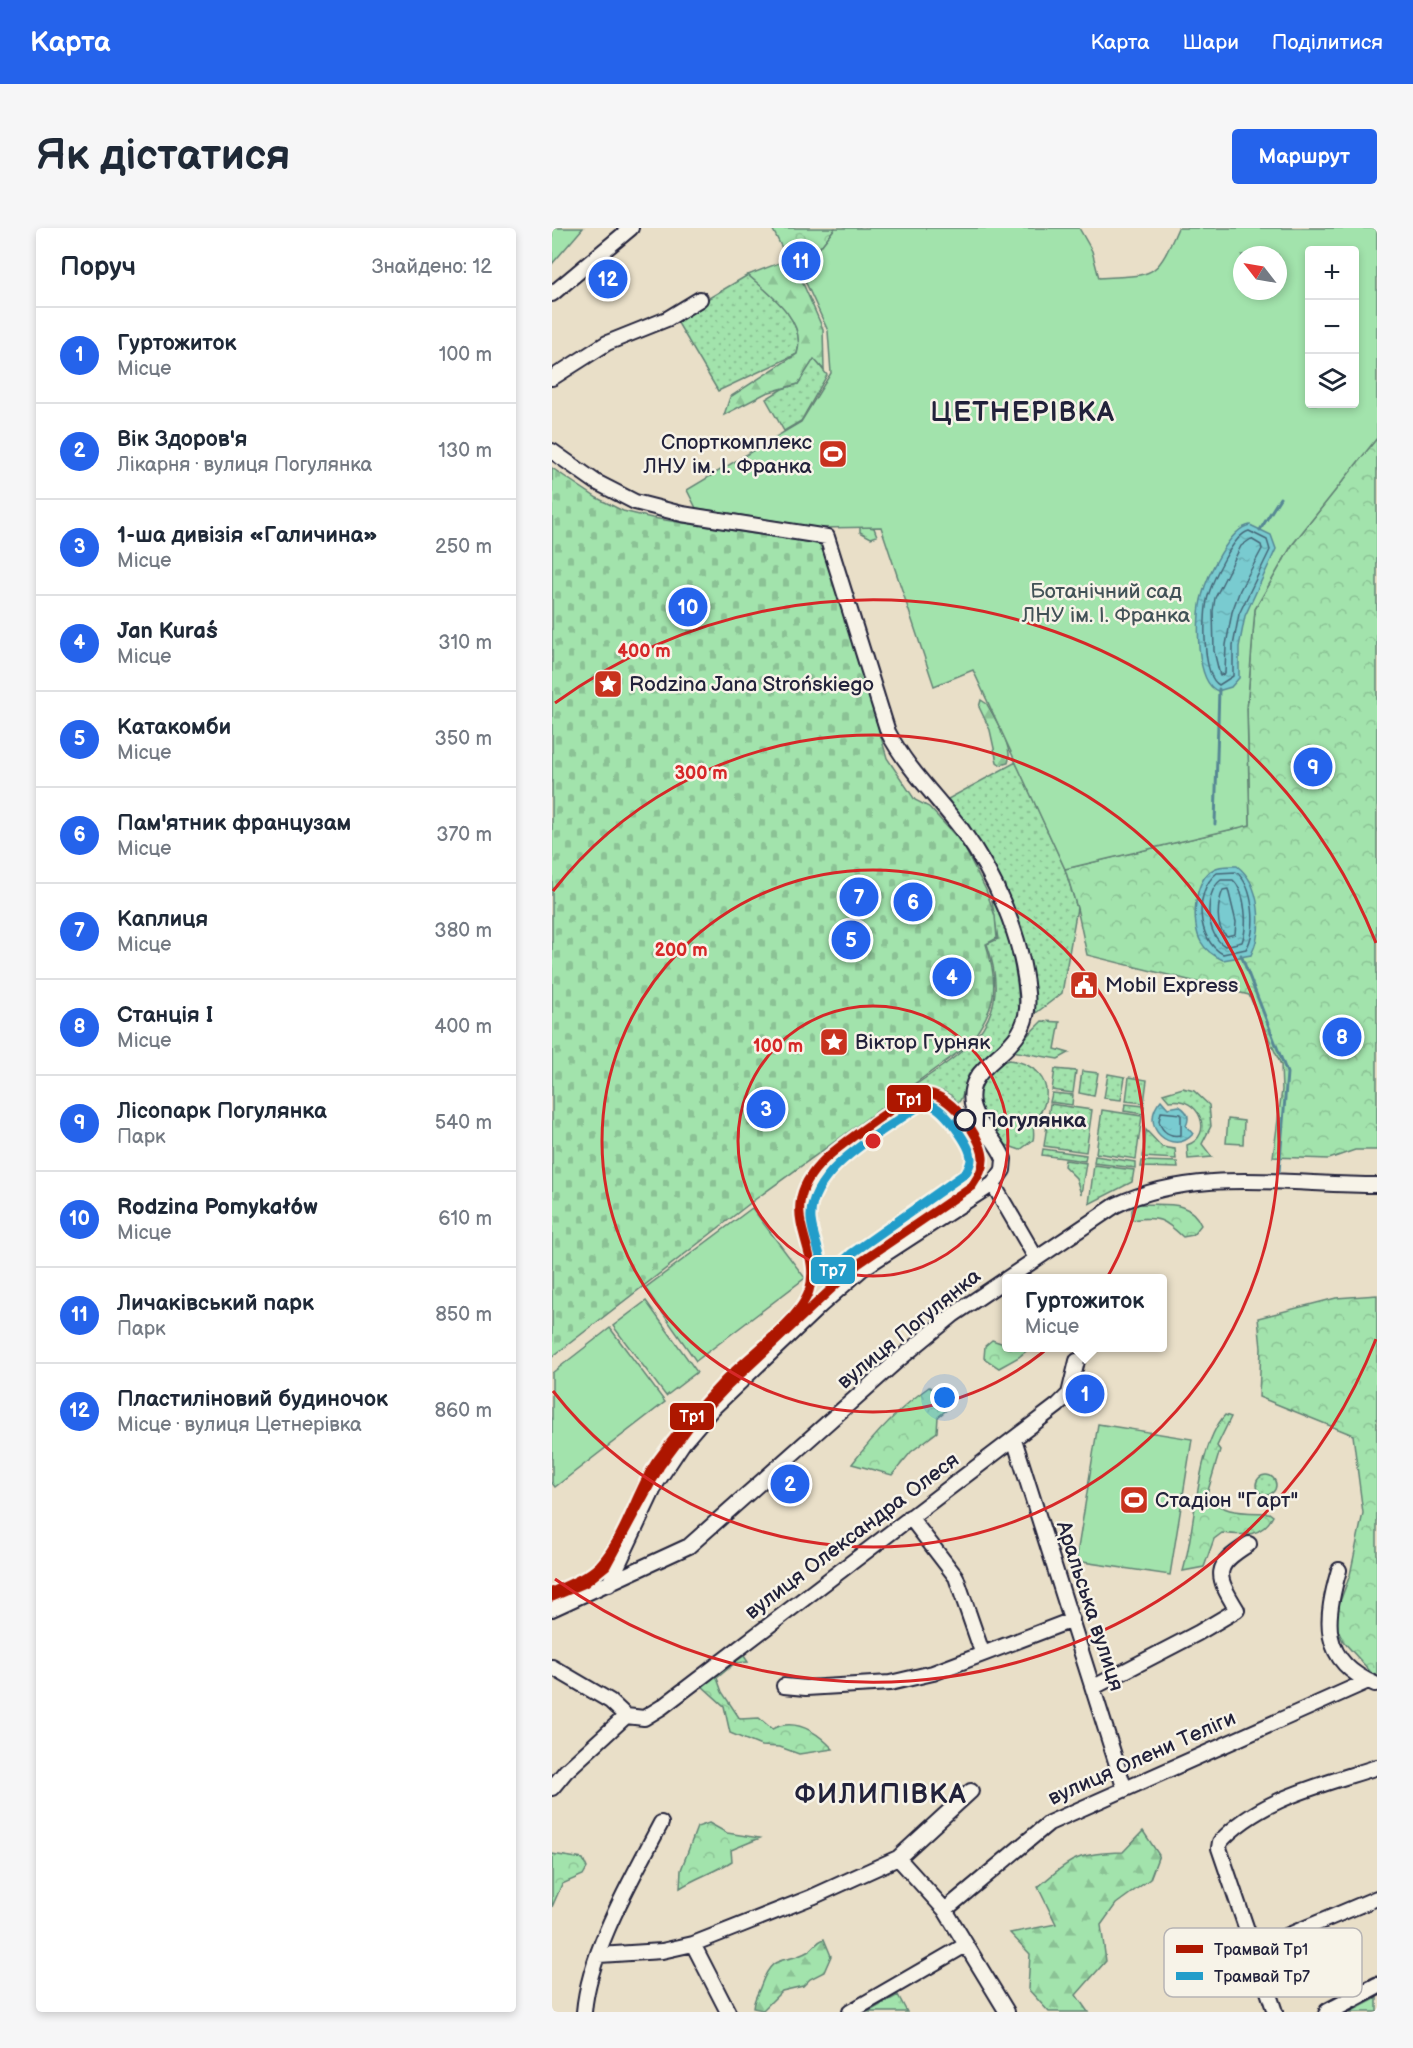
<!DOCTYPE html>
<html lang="uk">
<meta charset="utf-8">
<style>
:root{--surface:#fff;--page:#f6f6f7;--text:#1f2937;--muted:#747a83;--line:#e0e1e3;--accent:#2563eb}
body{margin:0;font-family:"Balsamiq Sans",sans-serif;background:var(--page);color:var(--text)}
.controls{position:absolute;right:18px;top:18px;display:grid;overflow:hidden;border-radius:6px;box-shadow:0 3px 9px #0003}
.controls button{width:54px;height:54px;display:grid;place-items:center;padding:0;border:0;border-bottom:2px solid var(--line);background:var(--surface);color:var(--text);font:30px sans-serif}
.compass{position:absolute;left:681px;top:18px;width:54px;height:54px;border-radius:50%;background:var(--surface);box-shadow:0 3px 9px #0003;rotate:301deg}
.you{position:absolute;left:393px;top:1170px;width:21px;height:21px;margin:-15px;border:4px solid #fff;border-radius:50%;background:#1a73e8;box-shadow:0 0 0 9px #1a73e833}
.badge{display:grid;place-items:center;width:39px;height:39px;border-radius:50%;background:var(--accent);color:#fff;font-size:20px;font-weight:700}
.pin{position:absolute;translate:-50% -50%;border:3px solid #fff;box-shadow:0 2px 6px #0006}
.popup{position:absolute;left:450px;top:1046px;width:165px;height:78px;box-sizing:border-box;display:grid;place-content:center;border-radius:6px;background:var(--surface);filter:drop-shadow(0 2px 4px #0005);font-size:20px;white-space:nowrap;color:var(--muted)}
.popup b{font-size:22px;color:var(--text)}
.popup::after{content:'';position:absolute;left:50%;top:100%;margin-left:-12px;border:12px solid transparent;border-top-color:var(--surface)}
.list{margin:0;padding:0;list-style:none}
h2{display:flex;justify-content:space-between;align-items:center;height:78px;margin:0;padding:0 24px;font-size:26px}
h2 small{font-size:20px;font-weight:400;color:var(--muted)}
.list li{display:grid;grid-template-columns:39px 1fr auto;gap:18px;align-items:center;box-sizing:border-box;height:96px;padding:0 24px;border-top:2px solid var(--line)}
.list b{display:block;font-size:22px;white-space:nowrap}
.list p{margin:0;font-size:20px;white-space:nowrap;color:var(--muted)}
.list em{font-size:20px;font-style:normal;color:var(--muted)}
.icon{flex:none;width:33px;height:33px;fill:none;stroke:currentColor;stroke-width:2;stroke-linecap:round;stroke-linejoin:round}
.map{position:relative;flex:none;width:825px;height:1784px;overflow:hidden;border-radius:6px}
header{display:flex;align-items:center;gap:36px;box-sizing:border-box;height:84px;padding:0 30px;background:var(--accent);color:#fff}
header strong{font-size:28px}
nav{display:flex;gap:33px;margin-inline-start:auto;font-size:21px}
.intro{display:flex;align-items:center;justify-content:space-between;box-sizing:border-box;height:144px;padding:0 36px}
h1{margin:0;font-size:42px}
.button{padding:15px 27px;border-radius:6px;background:var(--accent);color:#fff;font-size:21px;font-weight:700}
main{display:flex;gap:36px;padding:0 36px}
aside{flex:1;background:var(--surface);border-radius:6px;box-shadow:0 3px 9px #0003}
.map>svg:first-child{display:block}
.grass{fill:url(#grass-dots);stroke:#628274;stroke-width:1.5}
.forest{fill:url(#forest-firs);stroke:#628274;stroke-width:1.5}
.cemetery{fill:url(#cemetery-stones);stroke:#628274;stroke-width:1.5}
.park{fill:url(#park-crowns);stroke:#628274;stroke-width:1.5}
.garden{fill:#a2e3ac;stroke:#628274;stroke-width:1.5;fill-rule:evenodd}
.water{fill:url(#water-ripples);stroke:#568794;stroke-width:1.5}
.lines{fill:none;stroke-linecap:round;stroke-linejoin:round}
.shore{stroke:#456677;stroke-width:1.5}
.stream{stroke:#568794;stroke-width:3}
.minor-casing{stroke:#22223b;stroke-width:18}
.major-casing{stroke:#22223b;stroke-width:21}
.minor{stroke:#f7f3e8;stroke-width:14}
.major{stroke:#f7f3e8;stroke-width:16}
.tram-1-casing{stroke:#f7f3e8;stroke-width:14}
.tram-2-casing{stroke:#f7f3e8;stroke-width:14}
.tram-1{stroke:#ad1700;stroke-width:9}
.tram-2{stroke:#239dca;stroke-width:9}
.ring{fill:none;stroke:#d62828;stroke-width:3}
.stop-dot{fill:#f7f3e8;stroke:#22223b;stroke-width:3}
.labels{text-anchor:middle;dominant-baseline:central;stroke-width:5;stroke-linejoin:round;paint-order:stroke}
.poi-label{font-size:21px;fill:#22223b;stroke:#f7f3e8;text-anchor:start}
.park-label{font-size:21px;fill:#425257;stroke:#f7f3e8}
.stop-label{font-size:21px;font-weight:bold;fill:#22223b;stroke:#f7f3e8;text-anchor:start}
.street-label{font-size:21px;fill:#22223b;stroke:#f7f3e8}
.district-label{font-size:27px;font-weight:bold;letter-spacing:1.5px;fill:#22223b;stroke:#f7f3e8}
.key{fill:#f7f3e8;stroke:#b7b4b4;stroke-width:1.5}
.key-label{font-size:16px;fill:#22223b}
.centre{fill:#d62828;stroke:#f7f3e8;stroke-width:3}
.ring-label{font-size:18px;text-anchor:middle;font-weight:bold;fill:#d62828;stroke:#f7f3e8;stroke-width:5;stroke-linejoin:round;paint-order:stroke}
.line-badge{stroke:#f7f3e8;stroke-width:2}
.badge-label{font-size:16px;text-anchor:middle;font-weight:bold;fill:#fff}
</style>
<header>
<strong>Карта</strong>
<nav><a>Карта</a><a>Шари</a><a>Поділитися</a></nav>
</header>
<div class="intro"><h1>Як дістатися</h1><a class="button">Маршрут</a></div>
<main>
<aside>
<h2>Поруч<small>Знайдено: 12</small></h2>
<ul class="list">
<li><span class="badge">1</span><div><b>Гуртожиток</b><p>Місце</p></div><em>100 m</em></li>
<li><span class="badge">2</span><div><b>Вік Здоров'я</b><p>Лікарня · вулиця Погулянка</p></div><em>130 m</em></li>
<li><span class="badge">3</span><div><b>1-ша дивізія «Галичина»</b><p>Місце</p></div><em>250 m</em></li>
<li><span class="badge">4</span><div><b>Jan Kuraś</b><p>Місце</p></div><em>310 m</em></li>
<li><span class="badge">5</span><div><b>Катакомби</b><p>Місце</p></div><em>350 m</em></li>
<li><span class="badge">6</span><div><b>Пам'ятник французам</b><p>Місце</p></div><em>370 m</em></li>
<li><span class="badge">7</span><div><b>Каплиця</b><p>Місце</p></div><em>380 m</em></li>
<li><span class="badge">8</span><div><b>Cтанція I</b><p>Місце</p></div><em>400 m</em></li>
<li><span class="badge">9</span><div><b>Лісопарк Погулянка</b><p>Парк</p></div><em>540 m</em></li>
<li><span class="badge">10</span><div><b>Rodzina Pomykałów</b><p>Місце</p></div><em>610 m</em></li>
<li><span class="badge">11</span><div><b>Личаківський парк</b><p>Парк</p></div><em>850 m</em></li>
<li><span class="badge">12</span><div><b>Пластиліновий будиночок</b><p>Місце · вулиця Цетнерівка</p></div><em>860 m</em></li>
</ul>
</aside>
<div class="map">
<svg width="825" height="1784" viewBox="0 0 825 1784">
<defs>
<pattern id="grass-dots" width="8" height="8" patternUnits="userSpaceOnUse" patternTransform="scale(1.5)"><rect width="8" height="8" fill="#a2e3ac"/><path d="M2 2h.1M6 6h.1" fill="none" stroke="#8bc295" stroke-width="1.8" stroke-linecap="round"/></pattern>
<pattern id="forest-firs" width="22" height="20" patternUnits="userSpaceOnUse" patternTransform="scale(1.5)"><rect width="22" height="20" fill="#a2e3ac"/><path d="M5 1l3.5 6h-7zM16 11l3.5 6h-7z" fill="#8bc295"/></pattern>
<pattern id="cemetery-stones" width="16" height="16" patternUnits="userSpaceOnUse" patternTransform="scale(1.5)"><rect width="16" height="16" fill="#a2e3ac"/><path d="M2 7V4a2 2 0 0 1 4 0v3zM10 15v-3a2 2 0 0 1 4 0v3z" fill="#8bc295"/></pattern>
<pattern id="park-crowns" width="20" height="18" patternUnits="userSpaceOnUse" patternTransform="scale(1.5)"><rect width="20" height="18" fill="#a2e3ac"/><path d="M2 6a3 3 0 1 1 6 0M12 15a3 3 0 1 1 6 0" fill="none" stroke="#8bc295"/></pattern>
<pattern id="water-ripples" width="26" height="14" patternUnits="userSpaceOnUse" patternTransform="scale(1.5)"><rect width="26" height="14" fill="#79cbd0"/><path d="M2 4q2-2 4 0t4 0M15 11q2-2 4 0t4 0" fill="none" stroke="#68aeb4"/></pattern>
</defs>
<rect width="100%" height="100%" fill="#e9dfc8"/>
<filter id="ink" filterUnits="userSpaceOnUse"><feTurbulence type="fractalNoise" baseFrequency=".0167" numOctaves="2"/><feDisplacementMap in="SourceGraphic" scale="12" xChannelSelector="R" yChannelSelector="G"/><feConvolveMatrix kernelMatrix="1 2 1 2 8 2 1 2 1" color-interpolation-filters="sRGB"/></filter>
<g filter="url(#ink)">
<path class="grass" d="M196 47C219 66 255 93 245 126L166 163 123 90Z
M262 130 275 147 249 193 232 203 214 171 230 161 246 156Z
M464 534 513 641 525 680 510 765 484 785 473 719 457 679 434 624 396 571Z
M440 673C455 685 474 778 464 796 453 817 430 826 417 846 411 854 413 869 406 875 394 860 380 858 362 863L360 859C418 820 462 794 435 716L446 711Z
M490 793 508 794 503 821 517 825 506 831 460 823Z
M457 832C480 834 501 852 492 877 490 884 484 888 482 894 480 899 483 906 481 912L468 922 454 917 433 890 427 880 425 859 446 835Z
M503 841 524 843 521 865 500 862Z
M530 843 546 845 542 868 527 865Z
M556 846 573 849 569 872 552 870Z
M577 849 595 852 592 875 574 873Z
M631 860 642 863 657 877 659 898 650 916 660 929 636 931 635 917C663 908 648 867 617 873L611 866Z
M500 865 521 867 520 877 498 874Z
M498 876 540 882 534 924 492 918Z
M573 876 592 878 591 886 572 883Z
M550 882 590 888 584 931 544 925Z
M594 902 610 919 623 921 624 931 591 929Z
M491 921 534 927 533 933 490 927Z
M543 928 583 934V940L542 935Z
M513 932 534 935 529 966 524 950 512 938Z
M590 933 625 934 626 940 589 939Z
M542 937 582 942 580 954 537 976Z
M704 1257a10 10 0 1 1 20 0a10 10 0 1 1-20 0Z"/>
<path class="forest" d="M232 33 245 42 271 101 272 142 262 131 246 156 214 165 172 187 178 169 245 126C255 93 218 66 196 47Z
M311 298 322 300 325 308 319 310 308 304V300Z
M429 472 435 476C442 490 462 519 456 535L449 537 445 534 438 502 427 479Z
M591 1603 607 1627 598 1651 564 1676 549 1697 554 1733 524 1767 536 1784H497L476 1761 478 1726 458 1705 504 1696 486 1659C520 1630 525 1625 571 1624Z
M272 1711 279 1728 272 1744 258 1751 251 1758 230 1763 211 1782 201 1780C202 1770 206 1766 209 1757 222 1722 232 1738 257 1723 263 1719 264 1714 272 1711Z"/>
<path class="cemetery" d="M0 240 45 270 71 283 100 290 267 316 276 325 335 530 363 572 377 579 410 615 434 662 443 688 445 710 434 716C448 759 444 781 416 817L201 973 0 1129Z"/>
<path class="park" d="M220 0H283L249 44 231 22Z
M825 210V922H803L777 931 721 929 730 862 729 837 697 767 535 727 525 680 513 641 698 597 695 481 703 381 740 317Z
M585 976C611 978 637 970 649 997L641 1007 631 1009C612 991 607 988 580 992V982Z
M825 1067V1451L791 1413 781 1392 798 1347 811 1285 801 1207 707 1169 709 1120 706 1090 784 1070Z
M440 1112 455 1117V1120H478L467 1129 447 1140 432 1130 433 1118Z
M377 1159 399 1172 398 1179 386 1189 385 1204 359 1224 340 1247 300 1236C322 1207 347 1180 377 1159Z
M673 1187 679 1189 665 1218 668 1222 655 1266C668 1287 694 1284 717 1285L721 1288C710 1309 692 1308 670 1305L662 1311 652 1339 631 1343C644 1300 644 1219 673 1187Z
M192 1428 196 1434 183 1435 165 1450 170 1464 188 1491 207 1490 220 1501C244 1489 265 1504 281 1521L247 1526 228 1519 209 1518 178 1505 172 1478 149 1457Z
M157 1595 175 1605 208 1610 179 1622 180 1633C163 1644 145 1649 128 1660L129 1642 145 1599Z
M0 1626 31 1631 35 1640 31 1647 10 1656 0 1679Z
M346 1767 355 1784H316Z
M825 1770V1784H798Z"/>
<path class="garden" d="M0 0H31L0 36Z
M283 0H527L540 23 547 50C602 46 603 53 626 0H825V210L740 317 703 381 695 481 698 597 513 641 421 442 382 458 329 299 268 300 144 280 135 262 249 194 279 145 276 103 249 44ZM758 22H802V176H758ZM690 27H726V63H690Z
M676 891 692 893 691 916 674 915Z
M200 980 253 1050 144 1133 93 1060Z
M94 1073 145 1144 114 1168 61 1098Z
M58 1100 113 1174 3 1259 0 1255V1145Z
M546 1196 640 1211 618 1347 524 1333Z"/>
<path class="water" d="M698 297 719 307 724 321 693 388 687 419V450L679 459 666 463C643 455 644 388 650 368 655 348 678 300 698 297Z
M685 638C709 656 712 701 699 727L671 732C662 728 654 723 649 714 639 696 641 652 662 641 668 637 677 638 685 638Z
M609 872 616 880 627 878C636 883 638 890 634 898L641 906C621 929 585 899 609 872Z"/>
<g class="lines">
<path class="shore" d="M697 303 715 312 718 322 687 386 681 418V448L667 457C650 448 651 385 656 368 661 352 681 307 697 303Z
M699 311 709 317 710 321 688 362 680 384 674 417 673 445 668 448 662 423 661 383 663 370 689 318Z
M684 644C702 658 706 703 694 721L671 726C645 713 641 663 665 645Z
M669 652H681C694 664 696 698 690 714L673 718C654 708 651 665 669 652Z
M676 661 684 694 683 706 675 708C662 700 666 674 671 662Z
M609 884 629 886V907C618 909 610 904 607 893Z"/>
<path class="stream" d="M708 302 728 270
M663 596 667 461
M689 727 735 845 727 944"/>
<g class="minor-casing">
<path id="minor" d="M0 66 79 0
M0 150 55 115 115 91 148 71
M0 223 44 254 83 274 130 286 275 309 336 504C355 541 385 569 410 602 443 647 470 708 475 765 482 829 412 829 420 876 424 896 445 912 452 931L451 942 441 956 310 1041 269 1077 161 1180 131 1215 105 1254 57 1356
M441 956 484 1030
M462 1211 572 1559
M358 1289 404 1349 430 1424
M787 1342C773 1390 767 1433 823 1456
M0 1381 137 1318 345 1133 401 1087 564 977C644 939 739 957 825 957
M0 1439 58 1473 74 1488 14 1543 0 1560
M232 1458 254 1460 338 1455 381 1445 520 1392
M542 1459 646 1405 685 1382C663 1346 661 1338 697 1316
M74 1488 92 1490 110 1479 506 1177 517 1166 525 1133
M346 1630 393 1682 455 1784
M393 1682 497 1595 816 1453
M141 1716 176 1784
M701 1722 825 1670
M47 1727 110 1723 141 1716 260 1669 346 1630 419 1563
M32 1784C37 1723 81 1649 109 1595
M298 1784 412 1718
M723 1784 667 1620 668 1614C708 1570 771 1557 825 1539"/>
</g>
<g class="major-casing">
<path id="major" d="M776 1784 825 1758"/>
</g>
<use href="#minor" class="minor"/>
<use href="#major" class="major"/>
<g class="tram-1-casing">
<path id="tram-1" d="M0 1364C15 1357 35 1350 47 1338 74 1309 83 1266 104 1234 124 1206 147 1179 171 1154 194 1130 248 1092 257 1063 272 1017 218 984 273 931 286 919 356 867 370 865 395 861 429 907 431 929 432 940 426 949 420 958L306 1036 177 1157 137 1199 108 1238 54 1338 33 1355 0 1369"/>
</g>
<g class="tram-2-casing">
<path id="tram-2" d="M379 877C392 881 419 917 419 931 419 936 416 941 414 945L299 1026 271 1051C272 1030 261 1012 259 992 255 942 332 903 367 878Z"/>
</g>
<use href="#tram-1" class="tram-1"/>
<use href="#tram-2" class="tram-2"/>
</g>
</g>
<g class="ring">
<circle cx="321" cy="913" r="135"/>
<circle cx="321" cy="913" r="271"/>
<path d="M1 663A406 406 0 1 1 1 1163"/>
<path d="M824 1111A541 541 0 0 1 3 1351M3 475A541 541 0 0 1 824 715"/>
</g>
<defs>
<g id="stadium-square" transform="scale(1.5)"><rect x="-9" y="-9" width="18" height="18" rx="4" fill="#c8321e" stroke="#f7f3e8"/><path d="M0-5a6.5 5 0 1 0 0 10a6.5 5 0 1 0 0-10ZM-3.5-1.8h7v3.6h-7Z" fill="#fff"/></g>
<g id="sight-square" transform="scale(1.5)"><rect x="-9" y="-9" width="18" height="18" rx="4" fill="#c8321e" stroke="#f7f3e8"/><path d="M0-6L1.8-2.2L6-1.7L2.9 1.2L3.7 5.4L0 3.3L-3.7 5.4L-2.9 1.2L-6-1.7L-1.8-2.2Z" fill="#fff"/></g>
<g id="civic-square" transform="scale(1.5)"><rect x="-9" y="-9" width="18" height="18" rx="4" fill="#c8321e" stroke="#f7f3e8"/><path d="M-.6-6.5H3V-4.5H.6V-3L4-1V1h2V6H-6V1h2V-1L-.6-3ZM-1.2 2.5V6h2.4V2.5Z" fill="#fff"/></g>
</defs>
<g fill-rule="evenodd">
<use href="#stadium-square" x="281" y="226"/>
<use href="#sight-square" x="56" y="456"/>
<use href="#civic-square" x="532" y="757"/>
<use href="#sight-square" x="282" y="814"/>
<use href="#stadium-square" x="582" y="1272"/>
</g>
<circle class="stop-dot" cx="413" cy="892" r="10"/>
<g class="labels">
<g class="poi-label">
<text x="260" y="214" text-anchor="end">Спорткомплекс<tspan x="260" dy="24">ЛНУ ім. І. Франка</tspan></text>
<text x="77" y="456">Rodzina Jana Strońskiego</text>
<text x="553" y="757">Mobil Express</text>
<text x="303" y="814">Віктор Гурняк</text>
<text x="603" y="1272">Стадіон "Гарт"</text>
</g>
<g class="park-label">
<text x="554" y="363">Ботанічний сад<tspan x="554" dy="24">ЛНУ ім. І. Франка</tspan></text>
</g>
<g class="stop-label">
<text x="429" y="892">Погулянка</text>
</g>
<g class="street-label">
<text transform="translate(357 1101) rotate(-39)">вулиця Погулянка</text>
<text transform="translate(300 1308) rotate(-37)">вулиця Олександра Олеся</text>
<text transform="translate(538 1378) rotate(72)">Аральська вулиця</text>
<text transform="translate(590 1530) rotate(-24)">вулиця Олени Теліги</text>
</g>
<g class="district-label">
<text x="471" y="185">ЦЕТНЕРІВКА</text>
<text x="329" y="1567">ФИЛИПІВКА</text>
</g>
</g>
<rect x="612" y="1700" width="198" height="69" rx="9" class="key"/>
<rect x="624" y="1717" width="27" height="8" fill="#ad1700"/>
<rect x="624" y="1744" width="27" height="8" fill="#239dca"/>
<g class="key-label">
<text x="662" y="1727">Трамвай Тр1</text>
<text x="662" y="1754">Трамвай Тр7</text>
</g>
<circle cx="321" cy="913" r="9" class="centre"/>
<g class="ring-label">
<text x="92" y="429">400 m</text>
<text x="149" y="551">300 m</text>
<text x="129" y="728">200 m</text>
<text x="226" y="824">100 m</text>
</g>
<g class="line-badge">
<rect x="334" y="856" width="46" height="29" rx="6" fill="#ad1700"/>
<rect x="258" y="1028" width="46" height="29" rx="6" fill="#239dca"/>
<rect x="117" y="1174" width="46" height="29" rx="6" fill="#ad1700"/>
</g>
<g class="badge-label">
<text x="357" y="877">Тр1</text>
<text x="281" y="1048">Тр7</text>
<text x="140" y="1194">Тр1</text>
</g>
</svg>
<div class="controls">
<button>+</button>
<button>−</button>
<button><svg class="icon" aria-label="layers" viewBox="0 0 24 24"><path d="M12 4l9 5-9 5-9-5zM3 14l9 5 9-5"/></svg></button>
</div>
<svg class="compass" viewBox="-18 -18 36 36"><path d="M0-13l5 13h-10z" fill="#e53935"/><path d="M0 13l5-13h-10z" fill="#747a83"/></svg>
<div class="you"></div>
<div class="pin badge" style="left:533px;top:1166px">1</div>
<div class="popup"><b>Гуртожиток</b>Місце</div>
<div class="pin badge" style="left:238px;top:1256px">2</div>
<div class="pin badge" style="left:214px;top:881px">3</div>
<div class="pin badge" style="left:400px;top:749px">4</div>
<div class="pin badge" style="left:299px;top:712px">5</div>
<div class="pin badge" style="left:361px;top:674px">6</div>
<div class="pin badge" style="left:307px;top:669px">7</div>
<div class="pin badge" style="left:790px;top:809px">8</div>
<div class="pin badge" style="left:761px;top:539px">9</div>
<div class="pin badge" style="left:136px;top:379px">10</div>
<div class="pin badge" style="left:249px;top:33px">11</div>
<div class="pin badge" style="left:56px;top:51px">12</div>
</div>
</main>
